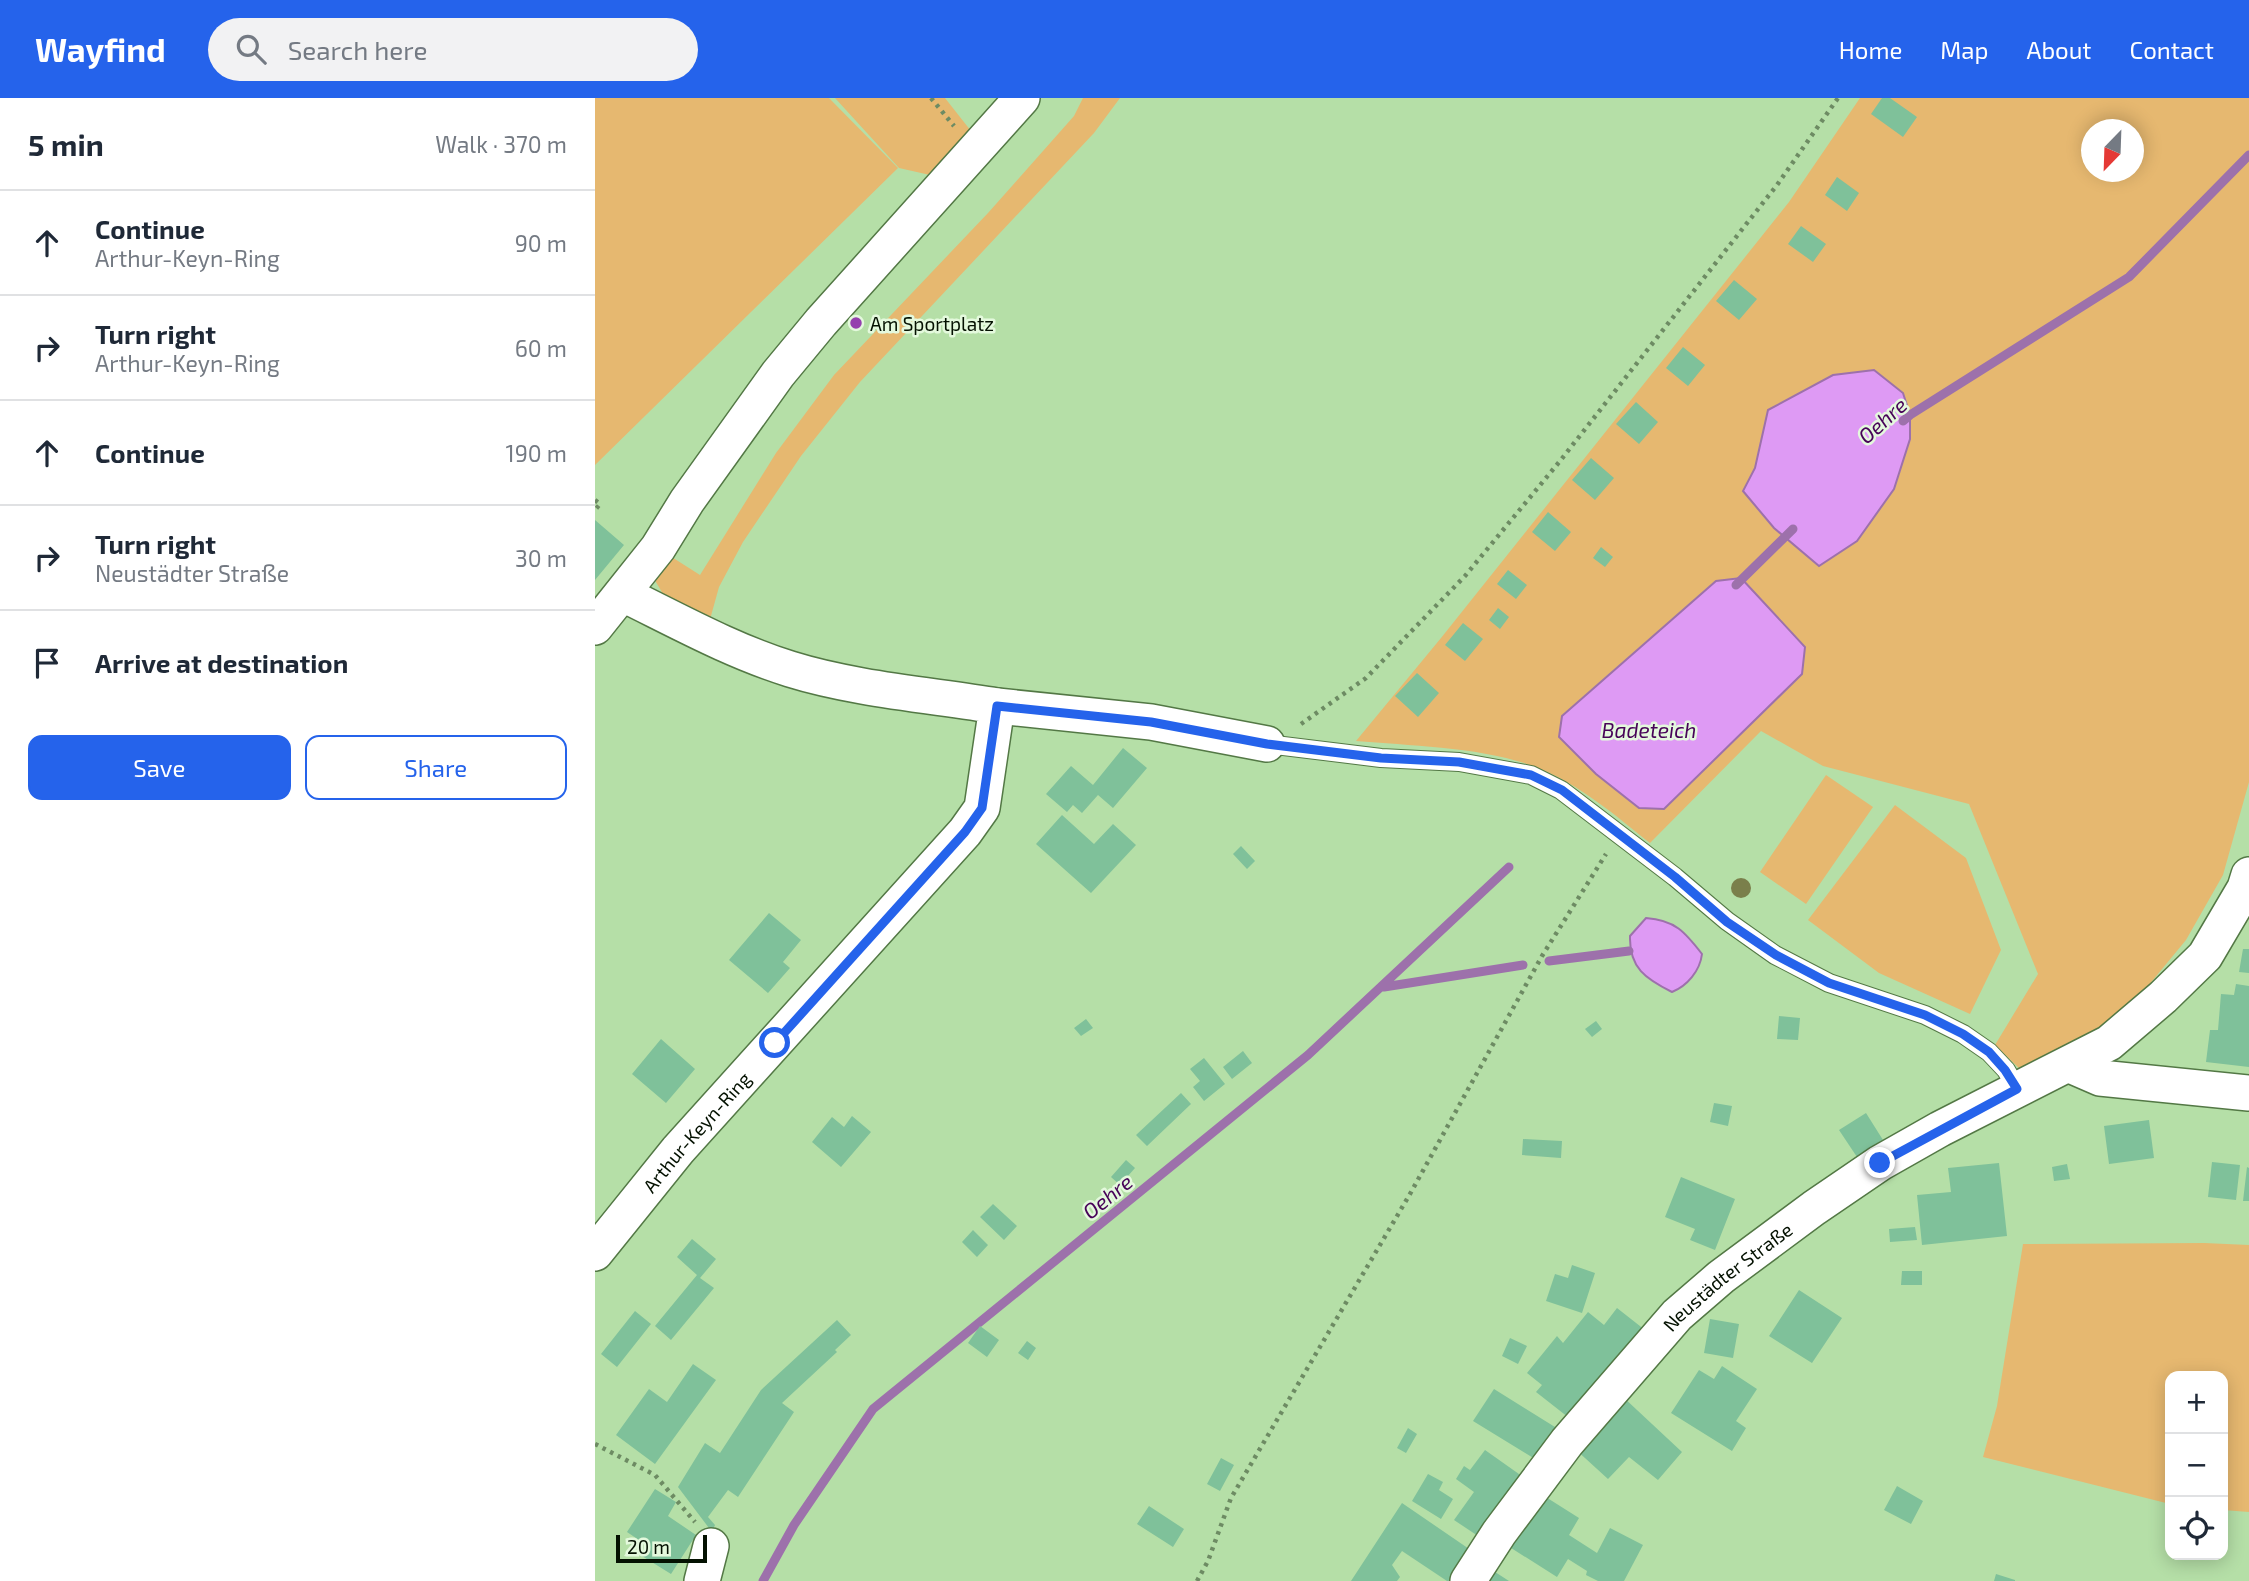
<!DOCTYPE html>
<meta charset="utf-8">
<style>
:root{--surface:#fff;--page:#f2f2f3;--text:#1f2937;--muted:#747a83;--line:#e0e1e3;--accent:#2563eb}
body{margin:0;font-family:"Exo 2",sans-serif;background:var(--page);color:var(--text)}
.controls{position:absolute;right:21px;bottom:21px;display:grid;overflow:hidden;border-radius:14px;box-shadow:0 4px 18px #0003}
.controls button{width:63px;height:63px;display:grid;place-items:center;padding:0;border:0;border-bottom:2px solid var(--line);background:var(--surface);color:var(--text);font:35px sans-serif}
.compass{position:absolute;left:1486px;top:21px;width:63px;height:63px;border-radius:50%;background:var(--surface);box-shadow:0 4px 18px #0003;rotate:203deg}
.scale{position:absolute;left:21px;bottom:18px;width:91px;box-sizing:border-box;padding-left:7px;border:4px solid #041101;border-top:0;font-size:19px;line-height:24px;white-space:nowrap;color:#041101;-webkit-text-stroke:5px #e4f9dd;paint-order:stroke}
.stop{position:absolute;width:21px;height:21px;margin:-16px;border:5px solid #2563eb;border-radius:50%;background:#fff}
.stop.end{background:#2563eb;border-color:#fff;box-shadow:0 2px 7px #0008}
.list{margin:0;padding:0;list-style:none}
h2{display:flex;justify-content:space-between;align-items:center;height:91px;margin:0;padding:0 28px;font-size:30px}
h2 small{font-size:23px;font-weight:400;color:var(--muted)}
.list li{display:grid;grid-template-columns:46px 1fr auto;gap:21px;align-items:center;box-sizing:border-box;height:105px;padding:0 28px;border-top:2px solid var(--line)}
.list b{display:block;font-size:26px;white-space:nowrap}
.list p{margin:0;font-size:23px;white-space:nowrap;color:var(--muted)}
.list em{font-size:23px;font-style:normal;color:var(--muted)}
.actions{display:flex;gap:14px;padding:21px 28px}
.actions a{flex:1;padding:16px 0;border:2px solid var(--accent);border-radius:14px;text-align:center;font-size:24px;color:var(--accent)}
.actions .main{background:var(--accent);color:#fff}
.icon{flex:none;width:38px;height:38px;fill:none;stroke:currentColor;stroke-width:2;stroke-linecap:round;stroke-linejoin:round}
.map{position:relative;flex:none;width:1654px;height:1483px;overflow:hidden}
header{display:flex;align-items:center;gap:42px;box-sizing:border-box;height:98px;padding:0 35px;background:var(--accent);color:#fff}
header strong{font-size:33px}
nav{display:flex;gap:38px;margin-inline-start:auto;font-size:24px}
.search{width:490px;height:63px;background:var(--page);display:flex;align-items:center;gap:18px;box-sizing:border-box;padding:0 24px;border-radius:38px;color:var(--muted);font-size:26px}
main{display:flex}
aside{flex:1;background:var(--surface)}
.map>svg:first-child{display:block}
.green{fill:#e6b870;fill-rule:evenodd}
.water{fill:#de9af4;stroke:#9d71ab;stroke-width:2}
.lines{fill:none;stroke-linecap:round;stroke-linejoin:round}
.stream{stroke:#9d71ab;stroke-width:9}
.building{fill:#7fc19a}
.service-casing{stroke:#537845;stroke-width:20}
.minor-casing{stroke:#537845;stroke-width:38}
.path{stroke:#6d8b63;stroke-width:4.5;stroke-dasharray:3.5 5;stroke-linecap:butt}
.service{stroke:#fff;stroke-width:18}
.minor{stroke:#fff;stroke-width:35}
.tree{fill:#7a7f4b}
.route{stroke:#2563eb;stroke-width:9}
.poi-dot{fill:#9540ae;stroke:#e4f9dd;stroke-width:2.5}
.labels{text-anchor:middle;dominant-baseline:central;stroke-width:5;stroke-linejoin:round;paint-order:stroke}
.poi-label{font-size:19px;fill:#041101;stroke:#e4f9dd;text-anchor:start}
.street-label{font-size:19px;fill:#041101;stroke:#e4f9dd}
.water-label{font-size:21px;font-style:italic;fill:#470358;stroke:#e4f9dd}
</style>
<header>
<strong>Wayfind</strong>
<div class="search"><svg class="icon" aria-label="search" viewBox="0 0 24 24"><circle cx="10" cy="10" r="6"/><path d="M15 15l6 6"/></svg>Search here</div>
<nav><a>Home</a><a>Map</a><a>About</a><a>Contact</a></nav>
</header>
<main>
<aside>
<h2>5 min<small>Walk · 370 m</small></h2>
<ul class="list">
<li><svg class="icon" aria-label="ahead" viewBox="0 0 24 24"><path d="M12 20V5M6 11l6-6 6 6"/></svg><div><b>Continue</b><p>Arthur-Keyn-Ring</p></div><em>90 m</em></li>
<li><svg class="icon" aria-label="right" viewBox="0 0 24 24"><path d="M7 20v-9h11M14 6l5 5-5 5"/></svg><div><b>Turn right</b><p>Arthur-Keyn-Ring</p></div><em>60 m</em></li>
<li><svg class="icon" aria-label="ahead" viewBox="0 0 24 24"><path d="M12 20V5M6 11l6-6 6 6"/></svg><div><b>Continue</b></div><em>190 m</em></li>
<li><svg class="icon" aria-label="right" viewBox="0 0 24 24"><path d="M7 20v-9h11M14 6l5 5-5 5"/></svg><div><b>Turn right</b><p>Neustädter Straße</p></div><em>30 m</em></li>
<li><svg class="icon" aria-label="arrive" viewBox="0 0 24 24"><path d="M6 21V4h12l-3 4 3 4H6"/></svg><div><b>Arrive at destination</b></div></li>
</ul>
<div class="actions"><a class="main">Save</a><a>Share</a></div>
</aside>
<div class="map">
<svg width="1654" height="1483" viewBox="0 0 1654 1483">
<rect width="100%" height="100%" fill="#b5dfa7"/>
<path class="green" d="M0 0H234L303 70 0 367Z
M240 0H350L376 33 335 77 304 70Z
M488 0H525L499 35 265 284 206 358 148 444 124 489 114 525 68 496 58 479 72 456 105 477 181 355 239 277 393 115 479 18Z
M1265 0H1654V684L1628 777 1591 842 1553 888 1508 934 1428 974 1400 947 1443 876 1374 706 1228 668 1166 633 1055 745C1021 718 984 686 943 670 891 649 817 648 761 643L846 540 1194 104ZM1496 32H1538V74H1496ZM1173 312 1224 468 1179 430 1149 393 1160 370Z
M1231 677 1278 709 1211 806 1165 774Z
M1300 707 1371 760 1406 852 1375 916 1284 875 1213 822Z
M1609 1145 1654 1147V1414L1628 1412V1278H1575V1406L1388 1359 1402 1308 1428 1146Z"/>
<path class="water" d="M1279 272 1308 295 1315 317V341L1299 391 1262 443 1224 468 1179 430 1148 393 1160 370 1173 312 1238 277Z
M1146 480 1210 549 1207 576 1069 711 1044 710 1001 676 964 639 967 618 1121 483Z
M1051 820C1080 822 1090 834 1107 856 1105 873 1092 888 1077 894 1051 881 1034 870 1035 838Z"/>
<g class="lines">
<path class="stream" d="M1308 323 1315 317 1534 179 1654 57
M1141 487 1198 431
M954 863 1034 853
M789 889 928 867
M168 1483 199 1427 278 1311 713 957 914 769"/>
</g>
<path class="building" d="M1287 0H1295L1322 19 1308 39 1276 16Z
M1242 79 1264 95 1252 113 1230 97Z
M1206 128 1231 146 1218 164 1193 146Z
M1139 182 1162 201 1144 222 1121 203Z
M1088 249 1110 267 1093 288 1071 270Z
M1041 304 1063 324 1044 346 1021 326Z
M996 360 1019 380 1000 402 977 382Z
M953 414 976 434 960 453 937 434Z
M0 422 29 447 0 482Z
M1006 449 1018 459 1010 469 998 460Z
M913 472 932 487 921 501 902 486Z
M903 510 914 519 905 531 894 522Z
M868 525 888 541 870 563 850 547Z
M822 575 844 595 823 619 800 598Z
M528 650 552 670 518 710 503 697 487 715 478 707 472 714 451 696 476 668 498 687Z
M467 717 499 746 518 726 541 747 496 795 441 746Z
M646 748 660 763 652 771 638 756Z
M174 815 206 842 188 864 195 870 173 895 134 862Z
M1648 851H1654V875L1644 874Z
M1641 886 1654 888V969L1611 964 1615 932H1623L1626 896 1639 897Z
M1184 918 1205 920 1203 942 1182 941Z
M491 921 498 930 486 938 479 930Z
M1001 923 1007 931 997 939 990 931Z
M66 941 100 971 71 1005 37 976Z
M648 953 657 965 637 981 628 969Z
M609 960 630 986 609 1003 598 989 605 983 595 971Z
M586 995 596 1006 552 1048 541 1037Z
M1119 1005 1137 1008 1133 1028 1115 1024Z
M1271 1015 1288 1042 1262 1059 1244 1032Z
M257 1018 276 1034 246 1069 217 1044 237 1019 249 1029Z
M1554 1022 1559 1060 1514 1066 1509 1028Z
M928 1041 967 1043 966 1060 927 1057Z
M531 1062 540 1070 525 1087 516 1079Z
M1617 1064 1645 1067 1641 1102 1613 1099Z
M1404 1065 1412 1138 1327 1147 1322 1097 1356 1094 1353 1070Z
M1472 1066 1475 1081 1459 1083 1457 1069Z
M1652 1069 1654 1070V1103H1648Z
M1086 1079 1140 1101 1120 1152 1095 1142 1100 1131 1070 1119Z
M398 1106 422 1128 409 1142 385 1119Z
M1320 1129 1322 1142 1295 1144 1294 1131Z
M378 1132 393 1147 382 1159 367 1144Z
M97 1141 121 1161 105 1180 119 1190 76 1242 60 1228 102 1177 82 1159Z
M977 1167 1000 1175 987 1215 951 1203 960 1176 973 1180Z
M1307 1173H1327V1187H1306Z
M1204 1192 1247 1220 1217 1265 1174 1238Z
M1022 1210 1050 1232 978 1323 941 1294 947 1287 932 1275 962 1238 968 1245 993 1214 1009 1227Z
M40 1213 56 1226 22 1269 6 1256Z
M1115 1221 1144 1226 1138 1260 1109 1255Z
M242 1222 256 1237 240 1252 242 1254 187 1305 199 1314 143 1399 133 1392 113 1419 120 1427 117 1434 83 1389 110 1345 125 1355 166 1292Z
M385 1228 404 1242 392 1259 373 1245Z
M915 1240 932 1248 923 1266 907 1258Z
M432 1243 441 1250 433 1262 423 1255Z
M98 1266 121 1282 60 1366 21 1337 54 1291 72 1304Z
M1127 1268 1162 1291 1141 1323 1151 1330 1137 1353 1076 1315 1104 1272 1119 1281Z
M899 1291 960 1329 940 1361 878 1323Z
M1027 1298 1087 1354 1063 1382 1034 1359 1013 1381 979 1350Z
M813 1330 822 1336 811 1355 802 1350Z
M890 1352 931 1381 889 1442 859 1422 879 1394 861 1381 869 1368 875 1372Z
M626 1360 639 1367 625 1393 612 1386Z
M833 1376 848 1384 844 1392 858 1401 846 1421 817 1403Z
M1302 1388 1328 1403 1316 1426 1289 1412Z
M60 1391 81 1404 73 1418 101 1437 76 1476 47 1458 53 1448 32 1434Z
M946 1396 984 1420 974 1437 1002 1455 1015 1430 1048 1447 1029 1483H1003L991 1477 992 1473 973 1461 962 1479 913 1448Z
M807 1405 880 1455 860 1483H852L807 1453 797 1467 805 1479 802 1483H756Z
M554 1408 589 1431 578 1449 542 1426Z
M897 1472 914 1483H890Z
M1401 1476 1420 1482V1483H1399Z"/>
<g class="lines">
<g class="service-casing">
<path id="service" d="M672 646 786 660 864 664 936 677 966 692 1080 779 1132 823 1180 857 1234 885 1330 917 1368 936 1394 954 1411 972 1422 991"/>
</g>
<g class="minor-casing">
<g id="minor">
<path d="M0 529 63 450 92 403 183 276 226 224 427 0"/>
<path d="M402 608 556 624 672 646"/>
<path d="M1475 967 1505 980 1654 995"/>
<path id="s1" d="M0 1155 83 1052 370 734 387 710 402 608C335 597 259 591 195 571 137 553 83 523 28 496"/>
<path d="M107 1483 116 1448"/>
<path id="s2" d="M873 1483 904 1435 972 1344 1082 1217 1126 1179 1219 1110 1285 1065 1345 1031 1514 945 1568 899 1610 858 1650 790 1654 777"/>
</g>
</g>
<path class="path" d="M336 0 359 28
M0 402 5 406 0 412
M706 626 771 580 870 478 965 363 1182 87 1243 0
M0 1346 60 1377 100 1424
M602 1483 613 1463 636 1400 815 1096 947 858 1011 756"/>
<use href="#service" class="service"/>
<use href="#minor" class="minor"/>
</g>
<circle class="tree" cx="1146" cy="790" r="10"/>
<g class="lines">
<path class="route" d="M180 945 370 734 387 710 402 608 556 624 672 646 786 660 864 664 936 677 967 692 1080 779 1132 824 1181 857 1234 885 1330 917 1368 936 1394 954 1410 972 1422 991 1285 1065"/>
</g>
<circle class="poi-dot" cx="261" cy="225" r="7"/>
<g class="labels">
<g class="poi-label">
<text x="275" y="225">Am Sportplatz</text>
</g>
<g class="street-label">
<text stroke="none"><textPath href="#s1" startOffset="158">Arthur-Keyn-Ring</textPath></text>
<text stroke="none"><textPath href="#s2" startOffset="402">Neustädter Straße</textPath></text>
</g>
<g class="water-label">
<text transform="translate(1287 322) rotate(-42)">Oehre</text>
<text x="1054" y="631">Badeteich</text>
<text transform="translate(512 1098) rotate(-39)">Oehre</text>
</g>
</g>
</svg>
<div class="controls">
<button>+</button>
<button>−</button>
<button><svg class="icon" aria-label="locate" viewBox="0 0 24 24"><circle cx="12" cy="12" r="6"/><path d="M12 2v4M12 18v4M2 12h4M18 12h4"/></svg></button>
</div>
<svg class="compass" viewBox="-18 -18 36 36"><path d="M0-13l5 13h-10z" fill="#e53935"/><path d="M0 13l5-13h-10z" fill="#747a83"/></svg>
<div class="scale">20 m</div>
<div class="stop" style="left:180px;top:945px"></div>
<div class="stop end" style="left:1285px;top:1065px"></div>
</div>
</main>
